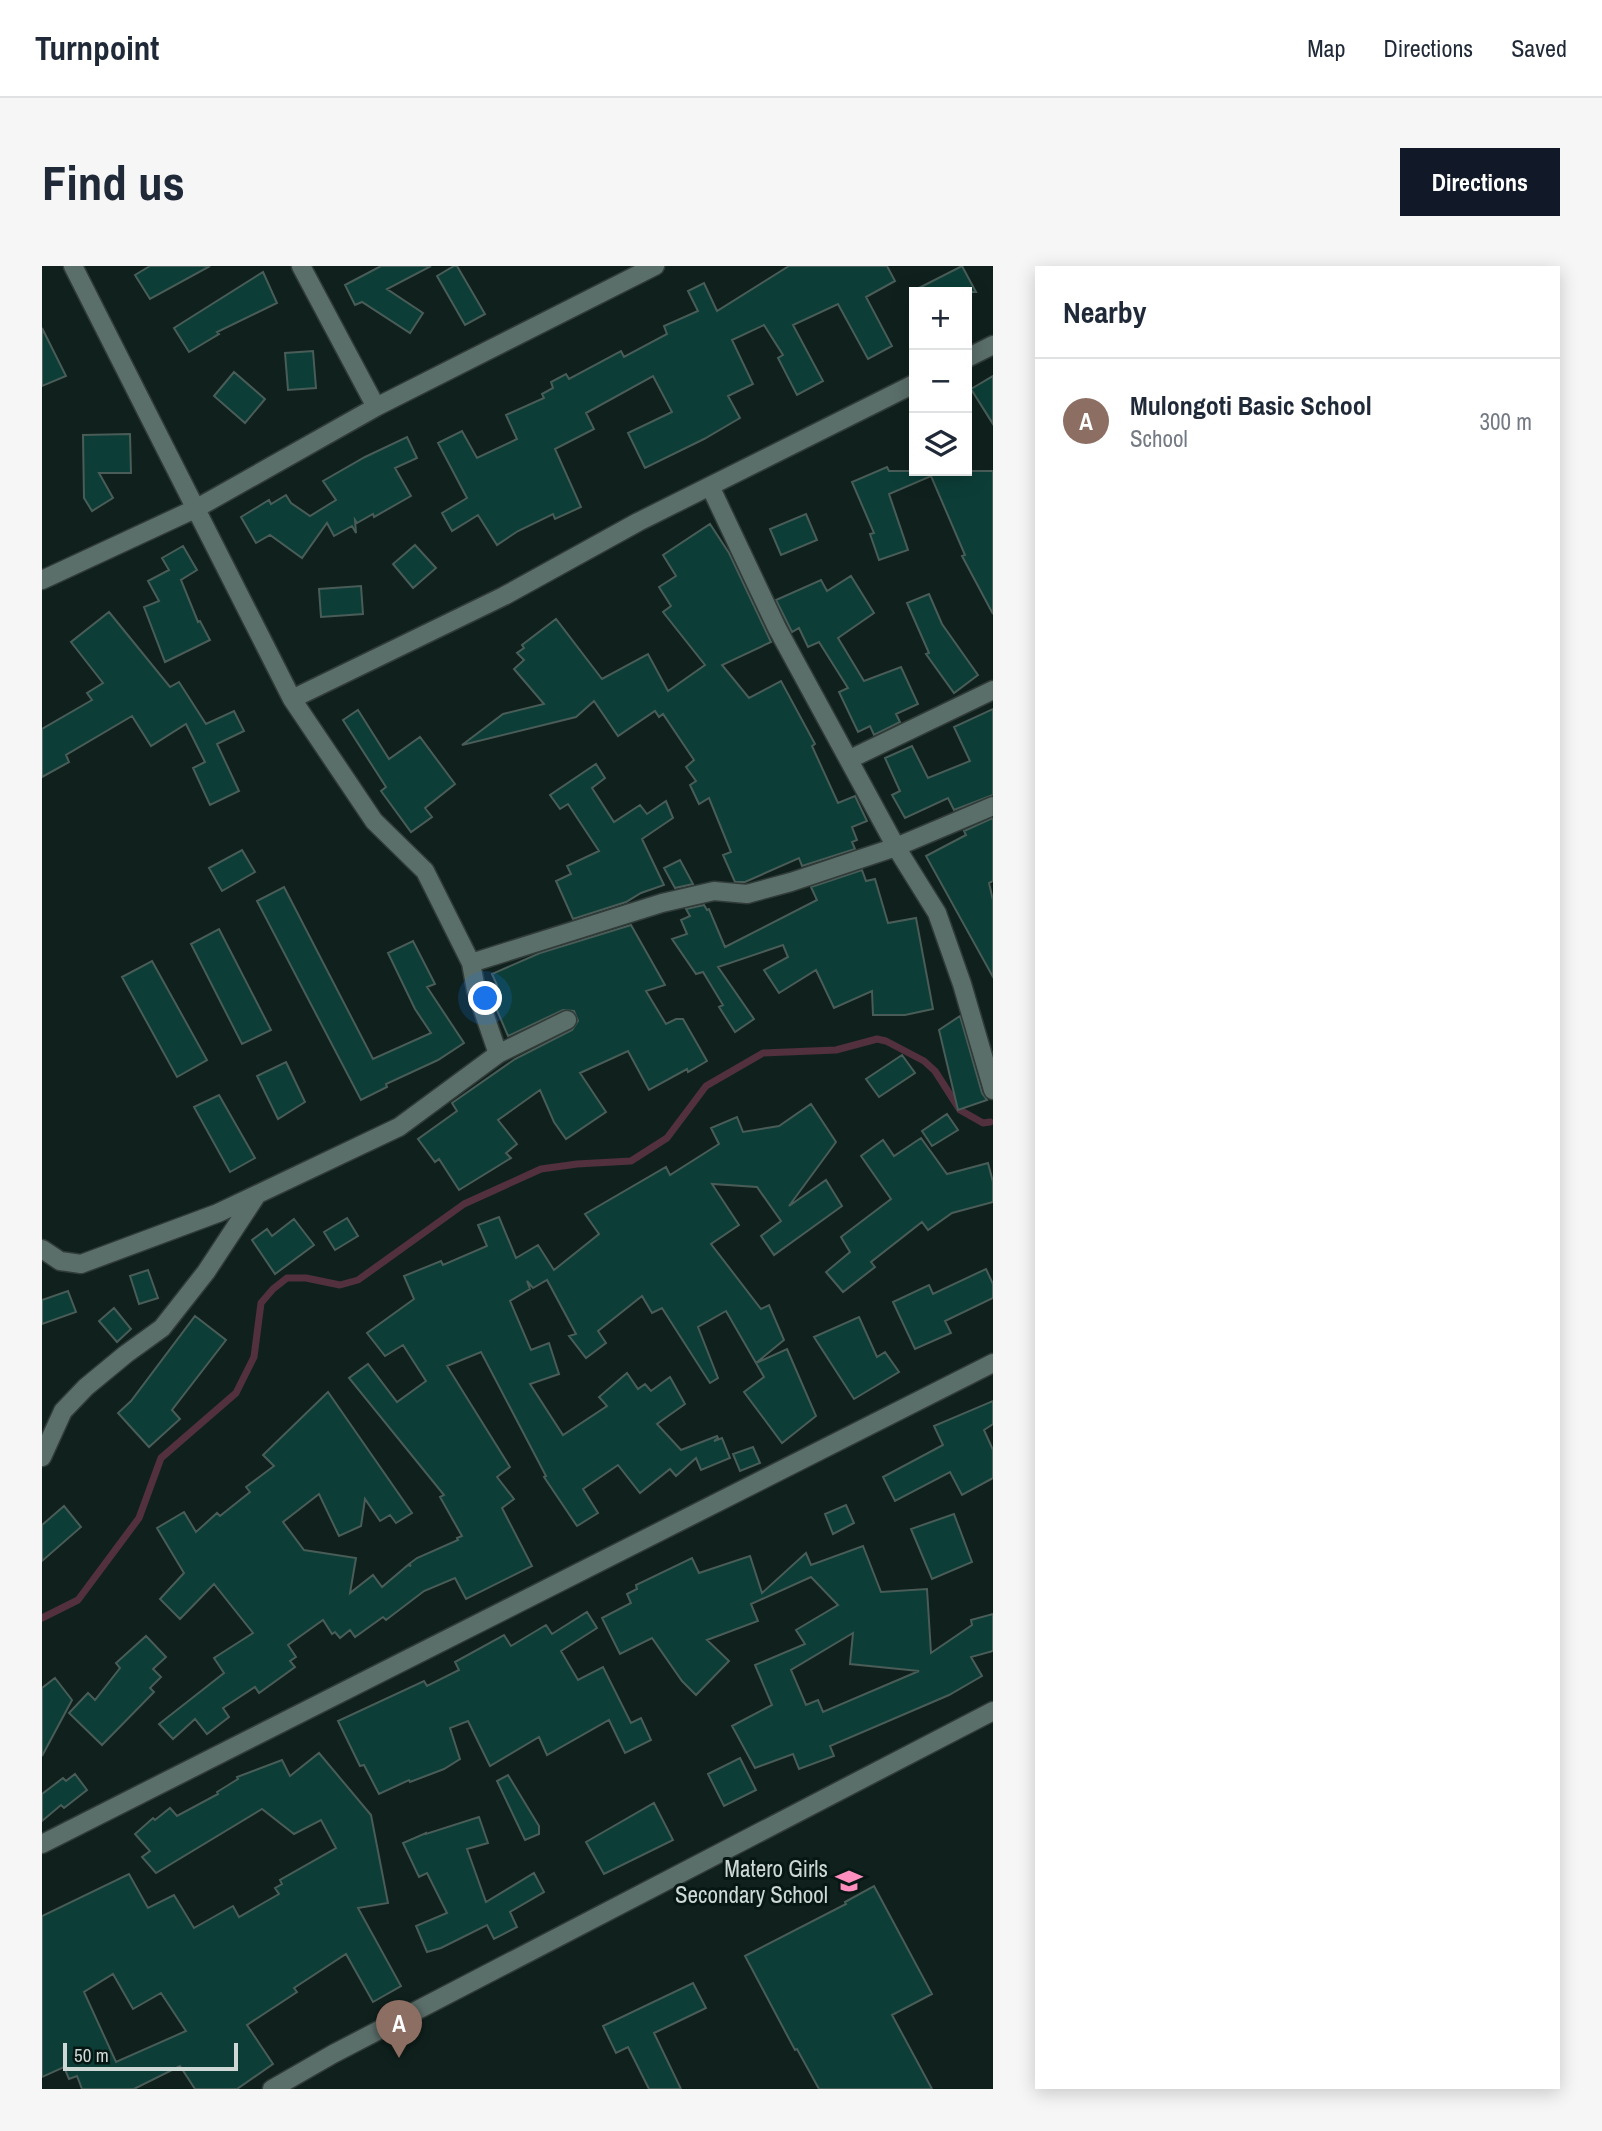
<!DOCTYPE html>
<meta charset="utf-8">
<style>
:root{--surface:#fff;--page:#f6f6f7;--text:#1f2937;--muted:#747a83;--line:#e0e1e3;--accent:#111827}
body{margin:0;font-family:"Archivo Narrow",sans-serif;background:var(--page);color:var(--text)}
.controls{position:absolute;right:21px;top:21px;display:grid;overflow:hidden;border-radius:0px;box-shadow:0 4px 18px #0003}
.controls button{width:63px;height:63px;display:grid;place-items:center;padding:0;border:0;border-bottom:2px solid var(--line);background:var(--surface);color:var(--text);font:35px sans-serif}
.scale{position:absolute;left:21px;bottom:18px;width:175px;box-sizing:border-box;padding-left:7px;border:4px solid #ced9d6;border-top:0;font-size:19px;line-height:24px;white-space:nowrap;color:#ced9d6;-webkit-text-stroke:5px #071714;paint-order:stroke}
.you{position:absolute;left:444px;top:733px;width:24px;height:24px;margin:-18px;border:5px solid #fff;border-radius:50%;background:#1a73e8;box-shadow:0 0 0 10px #1a73e833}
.badge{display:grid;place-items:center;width:46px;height:46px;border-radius:50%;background:var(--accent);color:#fff;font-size:23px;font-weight:700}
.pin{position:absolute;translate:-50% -58px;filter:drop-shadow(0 2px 4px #0008)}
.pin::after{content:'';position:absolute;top:37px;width:24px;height:21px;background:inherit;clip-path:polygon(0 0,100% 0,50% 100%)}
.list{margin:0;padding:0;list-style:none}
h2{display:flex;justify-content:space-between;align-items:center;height:91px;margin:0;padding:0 28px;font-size:30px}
h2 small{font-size:23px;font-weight:400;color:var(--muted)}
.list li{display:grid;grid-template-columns:46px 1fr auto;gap:21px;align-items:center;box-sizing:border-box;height:126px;padding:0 28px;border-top:2px solid var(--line)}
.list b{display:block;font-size:26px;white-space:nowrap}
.list p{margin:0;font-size:23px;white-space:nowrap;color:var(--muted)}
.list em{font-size:23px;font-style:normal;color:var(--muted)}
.icon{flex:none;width:38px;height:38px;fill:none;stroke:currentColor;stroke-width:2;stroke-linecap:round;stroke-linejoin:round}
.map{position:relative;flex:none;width:951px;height:1823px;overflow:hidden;border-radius:0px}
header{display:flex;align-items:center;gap:42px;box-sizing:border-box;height:98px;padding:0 35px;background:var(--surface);border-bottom:2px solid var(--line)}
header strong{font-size:33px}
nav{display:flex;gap:38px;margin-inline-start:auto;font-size:24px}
.intro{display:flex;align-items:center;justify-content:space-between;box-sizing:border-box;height:168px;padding:0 42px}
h1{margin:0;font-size:49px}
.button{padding:18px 32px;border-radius:0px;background:var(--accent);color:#fff;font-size:24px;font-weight:700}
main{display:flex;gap:42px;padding:0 42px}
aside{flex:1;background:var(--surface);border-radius:0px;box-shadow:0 4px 18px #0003}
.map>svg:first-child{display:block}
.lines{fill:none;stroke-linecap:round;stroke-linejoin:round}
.stream{stroke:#52303e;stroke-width:7}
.building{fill:#0c3e37;stroke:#495c57;stroke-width:2;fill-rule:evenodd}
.street-casing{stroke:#313c39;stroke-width:21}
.street{stroke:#5b6f6a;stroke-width:18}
.labels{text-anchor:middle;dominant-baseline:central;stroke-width:6;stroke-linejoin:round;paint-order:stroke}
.poi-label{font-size:23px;fill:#ced9d6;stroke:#071714;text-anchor:end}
</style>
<header>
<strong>Turnpoint</strong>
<nav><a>Map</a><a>Directions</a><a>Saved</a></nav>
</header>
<div class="intro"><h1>Find us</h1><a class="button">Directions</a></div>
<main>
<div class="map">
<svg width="951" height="1823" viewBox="0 0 951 1823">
<rect width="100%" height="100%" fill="#10211d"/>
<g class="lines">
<path class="stream" d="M0 1352 36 1334 97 1252 119 1192 194 1127 212 1091 219 1037 231 1023 245 1012H264L298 1019 316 1014 422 938 499 903 535 898 589 895 625 872 664 820 721 787 794 784 835 773 844 775 882 795 893 805 918 844 941 857 948 856"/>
</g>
<path class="building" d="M108 0H168L108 33 93 9Z
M339 0H389L345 23 381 47 368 67 320 36 313 39 303 19Z
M412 0H415L443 48 423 59 395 10Z
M747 0H845L853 15 824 31 850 80 826 93 796 38 751 59 781 115 755 129 736 92 741 89 722 59 690 74 711 118 686 130 698 152 662 173 603 202 586 167 630 146 611 110 544 147 552 163 513 183 539 241 513 253 511 248 476 265 455 279 436 249 410 265 400 247 425 232 396 177 420 165 435 192 475 173 464 149 502 132 500 128 511 122 509 116 524 108 527 113 579 85 582 91 625 68 622 60 656 45 646 25 662 17 675 45Z
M920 0 934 26H869Z
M221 6 235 37 175 66 177 68 147 86 132 62Z
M0 62 24 110 0 120Z
M271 85 274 122 246 124 243 87Z
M192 106 223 133 203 157 172 130Z
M951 110V158L929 123Z
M88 168 89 207H57L71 232 50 245 42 232 41 169Z
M365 171 375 192 353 202 369 230 332 251 331 248 315 257 313 254 314 267 310 260 292 270 285 257 260 292 228 269 214 277 199 251 227 234 229 238 244 229 249 237 268 250 294 234 281 215 323 191Z
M845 201 847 205H951V348L920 290 923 289 889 210 847 228 866 284 837 294 828 268 832 267 810 216Z
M764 248 775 274 739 289 728 263Z
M668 258 687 287 729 376 680 399 707 432 739 415 773 478 770 480 796 537 813 530 825 555 810 561 815 574 810 576 813 583 760 600 757 592 703 616H693L681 589 689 586 667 532 657 538 648 519 654 515 644 501 652 494 621 448 617 451 613 445 576 470 552 435 534 451 420 479 461 448 502 438 472 403 482 394 475 387 482 382 480 379 514 353 560 413 606 388 626 425 663 399 621 346 629 340 617 321 634 310 621 289Z
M373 279 394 302 371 322 351 298Z
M141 280 155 304 139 314 156 356 158 355 168 374 123 396 102 341 117 335 106 315 127 304 120 292Z
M809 310 832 347 796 372 822 415 859 401 876 438 854 448 858 456 832 469 828 460 816 466 797 426 806 422 777 376 766 381 757 362 750 366 734 334 779 314 785 325Z
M319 320 321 348 279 351 277 323Z
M887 328 900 358 936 409 912 427 884 388 887 387 865 337Z
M67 346 128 421 137 416 164 458 192 445 202 465 175 478 197 525 168 539 151 502 163 496 144 458 109 480 90 450 24 489 27 496 0 511V463L50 434 45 427 61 417 29 376Z
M951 443V529L912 544 906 532 863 552 850 529 858 525 843 492 870 480 886 512 928 495 912 461Z
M316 444 347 493 378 471 413 518 383 542 390 551 369 566 339 525 344 521 301 454Z
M554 498 563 512 550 522 572 556 598 539 605 548 624 535 631 552 600 573 622 619 599 627 584 636 531 653 514 615 529 608 525 600 557 585 526 538 518 543 508 529Z
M951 552V615L947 617 951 634V711L884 590 924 569 922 565Z
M200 584 213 606 180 625 167 602Z
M638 594 651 618 633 622 622 602Z
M820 604 824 615 833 613 846 657 874 652 891 743 863 749H831L830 725 792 742 774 704 737 727 722 704 746 691 741 679 676 701 712 753 693 766 677 741 681 739 661 706 654 708 630 673 645 668 639 654 648 650 644 643 662 639 665 644 667 643 683 681 775 634 769 621Z
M242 621 331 793 389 767 373 743 346 687 371 675 393 718 385 721 422 777 396 794 344 818 345 821 319 834 215 635Z
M589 659 623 719 604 725 624 758 634 753H641L665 795 646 806 645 803 607 824 586 785 538 807 564 846 524 873 512 856 498 824 456 854 475 878 464 887 469 892 417 924 397 893 393 896 376 873 415 845 410 837 473 793 530 764 536 755 532 745 521 744 466 770 446 723 455 719 450 708 498 687Z
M177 663 229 764 200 778 149 678Z
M110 695 165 794 135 811 80 711Z
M918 750 940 827 945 834 916 844 897 764Z
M860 789 873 807 837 831 824 813Z
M244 796 263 836 236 853 215 810Z
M177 829 213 892 188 906 152 841Z
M769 838 794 876 747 940 784 914 800 940 732 989 719 970 739 955 715 921 670 918 697 959 669 978 719 1043 727 1039 742 1074 714 1097 684 1045 656 1061 676 1112 668 1117 620 1042 610 1047 600 1030 556 1065 564 1077 544 1092 527 1070 534 1068 505 1014 491 1022 485 1015 488 1023 468 1035 489 1084 507 1077 517 1108 488 1118 521 1169 565 1140 557 1131 585 1107 596 1123 603 1118 609 1125 628 1111 643 1138 615 1158 639 1184 675 1170 676 1172 672 1175 680 1172 688 1192 659 1204 654 1192 634 1210 628 1203 598 1227 576 1199 541 1223 556 1247 535 1260 502 1211 504 1210 439 1086 405 1100 468 1201 455 1211 472 1233 460 1242 490 1300 424 1333 413 1312 382 1325 344 1354 341 1351 313 1371 308 1364 298 1372 293 1366 290 1368 281 1354 246 1379 254 1391 248 1395 253 1401 217 1427 213 1421 181 1442 187 1451 165 1468 153 1453 131 1473 117 1458 182 1407 172 1392 211 1367 172 1318 138 1353 118 1333 142 1307 115 1262 142 1246 154 1266 175 1247 178 1250 208 1226 204 1221 232 1200 221 1189 286 1126 370 1247 354 1257 348 1249 338 1255 323 1233 319 1260 297 1270 277 1228 241 1256 262 1284 314 1292 308 1327 331 1309 340 1321 366 1299 369 1300 367 1298 375 1292 416 1274 415 1272 420 1270 398 1231 402 1229 307 1112 326 1098 355 1136 384 1115 361 1079 343 1090 325 1067 372 1033 362 1010 399 995 401 999 445 980 436 959 457 951 474 992 496 979 512 1004 557 968 543 948 624 901 628 909 677 878 669 862 695 851 701 866 737 860Z
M905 848 916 864 890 880 880 865Z
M879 872 905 908 946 897 951 916V936L910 947 886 964 880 956 829 996 833 1001 801 1026 784 1006 808 986 799 971 849 933 819 890 841 874 852 890Z
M305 952 316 970 293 984 282 966Z
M252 953 272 979 233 1008 210 974 225 963 230 970Z
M944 1003 951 1018V1032L903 1055 909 1067 873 1083 851 1036 887 1019 891 1028Z
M106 1004 116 1032 97 1038 88 1010Z
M26 1025 34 1046 0 1058V1034Z
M72 1042 89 1063 75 1076 57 1055Z
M153 1050 184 1074 130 1144 138 1153 107 1181 76 1147 89 1135Z
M817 1051 835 1091 843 1086 857 1106 812 1133 772 1071Z
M745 1083 774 1150 740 1177 702 1126 722 1111 714 1097Z
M951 1135V1158L942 1164 951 1184V1212L920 1229 908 1206 853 1235 841 1211 901 1179 892 1160Z
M711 1181 718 1197 698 1205 691 1188Z
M804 1239 812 1257 791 1268 783 1248Z
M22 1240 39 1261 0 1295V1259Z
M912 1248 930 1296 890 1313 869 1263Z
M821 1280 839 1326 885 1323 889 1387 930 1359 929 1354 951 1348V1385L929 1391 940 1410 907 1429 788 1480 792 1490 757 1503 751 1488 713 1502 690 1460 730 1439 713 1399 763 1378 754 1364 796 1339 769 1311 709 1338 716 1355 665 1374 687 1395 654 1429 640 1415 610 1372 578 1388 560 1352 589 1337 585 1328 595 1323 594 1319 650 1292 657 1307 708 1290 720 1327 764 1287 769 1299ZM811 1367 808 1398 877 1405 781 1446 776 1434 764 1439 749 1404Z
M545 1346 555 1362 519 1385 536 1414 561 1401 589 1457 599 1452 609 1474 583 1487 567 1454 505 1489 497 1471 448 1500 426 1455 408 1462 418 1493 402 1503 368 1516 367 1514 337 1528 322 1499 318 1500 296 1455 382 1415 385 1420 417 1404 413 1396 462 1369 469 1380 504 1359 510 1368Z
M104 1370 124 1391 111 1403 119 1411 108 1422 112 1426 60 1479 27 1447 46 1427 53 1434 78 1402 74 1397Z
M13 1412 30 1434 0 1490V1422Z
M277 1487 329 1549 346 1637 316 1642 359 1720 331 1736 304 1688 252 1722 255 1726 205 1759 231 1798 195 1823H153L138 1800 92 1823H40L35 1810 27 1813 22 1801 0 1811V1650L87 1608 106 1642 132 1629 152 1662 191 1640 197 1651 237 1628 233 1622 240 1618 238 1614 294 1582 279 1554 252 1568 220 1543 114 1607 100 1591 108 1585 93 1568 111 1552 113 1554 128 1542 135 1550 176 1528 175 1526 196 1513 195 1511 240 1494 248 1510ZM71 1708 91 1743 119 1727 144 1765 74 1796 42 1726Z
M698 1492 714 1524 682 1540 666 1508Z
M33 1508 45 1524 22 1542 19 1539 0 1555V1528L21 1512 24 1515Z
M466 1509 497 1560V1568L483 1574 455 1515Z
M612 1537 631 1574 562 1608 544 1576Z
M437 1551 446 1577 425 1583 444 1636 492 1607 502 1626 468 1646 475 1661 452 1673 445 1659 399 1682 385 1686 374 1660 405 1647 385 1607 377 1611 361 1577 384 1567V1568Z
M832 1620 890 1728 850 1749 890 1823H777L755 1783 753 1784 703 1690 804 1638 803 1636Z
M651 1717 664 1742 612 1767 639 1823H607L586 1781 574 1787 561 1760Z"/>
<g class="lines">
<g class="street-casing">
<path id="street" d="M259 0 334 141
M925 92 951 79
M668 220 735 362 854 581 895 647 920 718 951 824
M0 314 155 242 334 141 613 0
M250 433 462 330 596 256 872 118
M808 493 951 424
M429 697 620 637 672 625 705 628 749 616 854 581 951 540
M456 788 525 754
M0 983 18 995 39 998 176 947 357 861 456 788 434 724 429 697 383 605 332 555 250 433 31 0
M0 1191 21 1145 44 1121 84 1088 120 1062 164 1006 214 930
M0 1578 951 1097
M230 1823 291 1788 951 1445"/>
</g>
<use href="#street" class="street"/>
</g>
<defs>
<g id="school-bare" transform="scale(2.1)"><path d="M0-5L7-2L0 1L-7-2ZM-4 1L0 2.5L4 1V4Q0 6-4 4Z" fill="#fd8ebe" stroke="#071714" stroke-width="2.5" paint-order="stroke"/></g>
</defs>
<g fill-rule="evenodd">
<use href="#school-bare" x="807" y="1615"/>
</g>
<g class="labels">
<g class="poi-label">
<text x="786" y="1602">Matero Girls<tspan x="786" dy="26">Secondary School</tspan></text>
</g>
</g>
</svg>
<div class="controls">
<button>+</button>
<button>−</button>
<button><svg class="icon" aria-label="layers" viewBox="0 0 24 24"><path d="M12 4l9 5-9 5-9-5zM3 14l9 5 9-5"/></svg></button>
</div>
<div class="scale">50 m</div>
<div class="you"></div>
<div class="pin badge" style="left:357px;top:1792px;background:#8d6e63">A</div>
</div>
<aside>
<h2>Nearby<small></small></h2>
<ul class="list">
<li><span class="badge" style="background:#8d6e63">A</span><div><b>Mulongoti Basic School</b><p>School</p></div><em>300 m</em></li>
</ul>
</aside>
</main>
